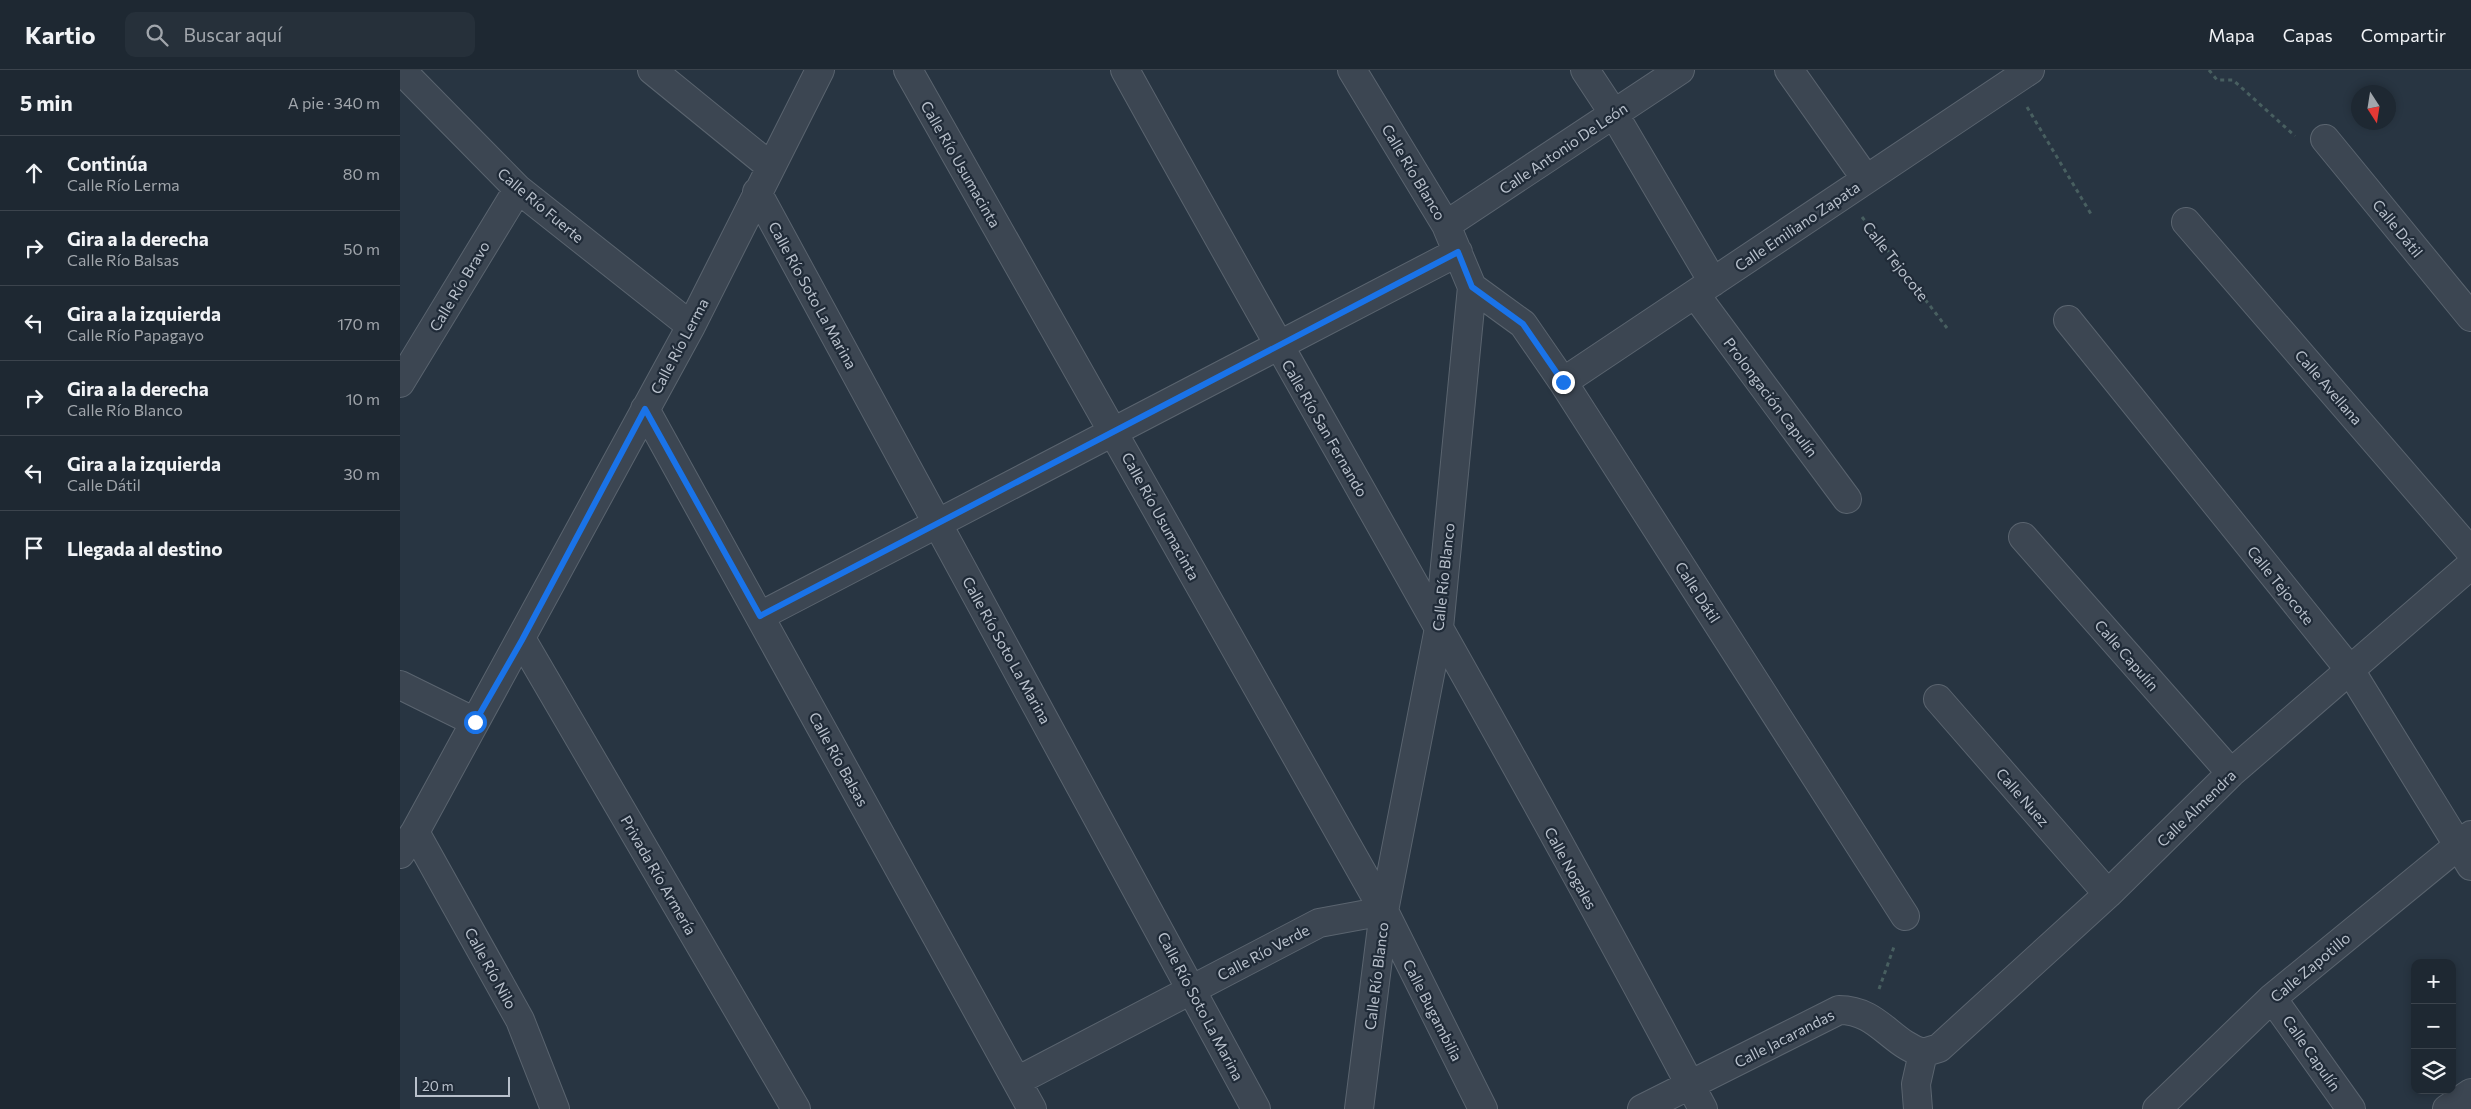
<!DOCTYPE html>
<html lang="es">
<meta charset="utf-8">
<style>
:root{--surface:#1e2832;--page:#26303a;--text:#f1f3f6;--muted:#a1a6ac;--line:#3c444d}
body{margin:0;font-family:Commissioner,sans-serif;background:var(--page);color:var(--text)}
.controls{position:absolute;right:15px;bottom:15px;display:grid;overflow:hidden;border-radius:10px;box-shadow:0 2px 8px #0003}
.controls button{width:45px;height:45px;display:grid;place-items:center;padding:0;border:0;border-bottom:1px solid var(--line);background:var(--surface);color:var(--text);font:25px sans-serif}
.compass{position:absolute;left:1951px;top:15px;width:45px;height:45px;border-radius:50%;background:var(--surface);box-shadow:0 2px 8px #0003;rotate:168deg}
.scale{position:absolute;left:15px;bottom:12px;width:95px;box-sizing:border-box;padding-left:5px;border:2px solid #b9c1cc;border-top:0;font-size:14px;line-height:18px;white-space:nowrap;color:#b9c1cc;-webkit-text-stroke:4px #202b38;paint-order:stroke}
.stop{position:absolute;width:15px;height:15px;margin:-11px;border:4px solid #1a73e8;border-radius:50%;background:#fff}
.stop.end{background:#1a73e8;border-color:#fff;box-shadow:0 1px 5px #0008}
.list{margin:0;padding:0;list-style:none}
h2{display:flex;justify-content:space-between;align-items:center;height:65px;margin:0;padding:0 20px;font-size:21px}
h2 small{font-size:16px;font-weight:400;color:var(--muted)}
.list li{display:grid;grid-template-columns:32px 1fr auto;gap:15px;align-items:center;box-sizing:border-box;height:75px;padding:0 20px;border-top:1px solid var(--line)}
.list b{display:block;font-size:19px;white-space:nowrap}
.list p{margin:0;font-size:16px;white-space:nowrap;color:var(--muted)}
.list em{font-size:16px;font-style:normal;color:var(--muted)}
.icon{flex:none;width:28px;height:28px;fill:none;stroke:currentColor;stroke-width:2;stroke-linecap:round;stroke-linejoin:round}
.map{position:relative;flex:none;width:2071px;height:1039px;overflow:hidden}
header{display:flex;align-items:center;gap:30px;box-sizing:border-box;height:70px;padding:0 25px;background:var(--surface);border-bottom:1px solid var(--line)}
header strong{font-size:24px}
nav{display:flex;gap:28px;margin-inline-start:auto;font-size:18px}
.search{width:350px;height:45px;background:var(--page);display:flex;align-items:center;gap:12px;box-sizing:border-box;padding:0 18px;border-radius:10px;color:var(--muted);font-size:19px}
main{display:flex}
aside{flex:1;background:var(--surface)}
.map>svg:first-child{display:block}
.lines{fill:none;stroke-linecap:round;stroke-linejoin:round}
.minor-casing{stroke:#5a646f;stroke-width:30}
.path{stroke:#485f60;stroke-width:3;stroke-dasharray:4 4;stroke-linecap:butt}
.minor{stroke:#3c4652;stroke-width:28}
.route{stroke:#1a73e8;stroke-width:6}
.labels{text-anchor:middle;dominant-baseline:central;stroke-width:4.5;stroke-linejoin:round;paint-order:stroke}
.street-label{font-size:15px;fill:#b9c1cc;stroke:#202b38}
</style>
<header>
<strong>Kartio</strong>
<div class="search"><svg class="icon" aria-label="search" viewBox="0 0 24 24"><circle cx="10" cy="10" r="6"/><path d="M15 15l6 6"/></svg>Buscar aquí</div>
<nav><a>Mapa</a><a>Capas</a><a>Compartir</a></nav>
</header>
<main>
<aside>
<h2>5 min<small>A pie · 340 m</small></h2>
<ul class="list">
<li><svg class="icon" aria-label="ahead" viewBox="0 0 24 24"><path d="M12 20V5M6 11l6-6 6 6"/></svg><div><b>Continúa</b><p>Calle Río Lerma</p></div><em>80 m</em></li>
<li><svg class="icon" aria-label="right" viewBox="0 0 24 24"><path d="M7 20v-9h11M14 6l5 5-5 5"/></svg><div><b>Gira a la derecha</b><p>Calle Río Balsas</p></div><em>50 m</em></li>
<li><svg class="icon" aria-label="left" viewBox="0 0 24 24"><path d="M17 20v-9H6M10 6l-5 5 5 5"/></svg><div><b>Gira a la izquierda</b><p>Calle Río Papagayo</p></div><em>170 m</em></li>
<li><svg class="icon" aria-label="right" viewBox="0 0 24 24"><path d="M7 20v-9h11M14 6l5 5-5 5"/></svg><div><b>Gira a la derecha</b><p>Calle Río Blanco</p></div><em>10 m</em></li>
<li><svg class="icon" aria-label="left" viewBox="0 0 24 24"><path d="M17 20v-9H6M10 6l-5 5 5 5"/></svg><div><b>Gira a la izquierda</b><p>Calle Dátil</p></div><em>30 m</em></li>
<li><svg class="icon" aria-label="arrive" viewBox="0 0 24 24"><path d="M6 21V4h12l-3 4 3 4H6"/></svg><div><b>Llegada al destino</b></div></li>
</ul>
</aside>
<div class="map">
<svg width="2071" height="1039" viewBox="0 0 2071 1039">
<rect width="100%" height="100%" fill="#283542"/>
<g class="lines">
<g class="minor-casing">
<path id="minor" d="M1 0 118 119 291 256
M252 0 371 97
M508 0 984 841 1083 1039
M725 0C917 347 1118 689 1303 1039
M952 0 1046 155 1072 217 1039 558 984 841 959 1039
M1185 0 1214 44 1313 212
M1389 0 1466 109
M1925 69 2071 247
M357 122 856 1039
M1786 152 2071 482
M1046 155 1280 0
M1072 217 1123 254 1163 312 1505 846
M1295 224 1447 429
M1668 250 1950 600 2071 796
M1163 312 1630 0
M0 313 118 119
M245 339 632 1039
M1623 467 1831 703
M360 546 1058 182
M122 570 396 1039
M0 615 75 652
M1538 629 1708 824
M15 762 120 950 155 1039
M0 784 15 762 291 256 420 0
M1872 928 1951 1039
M1523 983 1539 978 1708 824 1831 703 2071 495
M617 1011 919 853 984 841
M1242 1039 1439 940C1478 940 1490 973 1523 983
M1518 1039 1516 1014 1523 983
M1757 1039 1872 928 2071 765
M2047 1039 2071 1023"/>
</g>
<path class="path" d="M1809 0 1817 10H1833L1895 66
M1627 37 1691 144
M1462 147 1547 258
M1479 919 1495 874"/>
<use href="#minor" class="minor"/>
</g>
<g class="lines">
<path class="route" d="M75 652 122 570 245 339 360 546 1058 182 1072 217 1123 254 1163 312"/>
</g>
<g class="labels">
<g class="street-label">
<text transform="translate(1163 78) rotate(-34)">Calle Antonio De León</text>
<text transform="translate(561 94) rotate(60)">Calle Río Usumacinta</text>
<text transform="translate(1014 102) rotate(59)">Calle Río Blanco</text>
<text transform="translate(141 135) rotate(40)">Calle Río Fuerte</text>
<text transform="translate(1397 156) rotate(-34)">Calle Emiliano Zapata</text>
<text transform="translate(1998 158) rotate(51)">Calle Dátil</text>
<text transform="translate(1496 191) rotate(52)">Calle Tejocote</text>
<text transform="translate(59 216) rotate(-59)">Calle Río Bravo</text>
<text transform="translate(413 225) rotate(61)">Calle Río Soto La Marina</text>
<text transform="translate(279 276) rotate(-62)">Calle Río Lerma</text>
<text transform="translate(1929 317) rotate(49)">Calle Avellana</text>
<text transform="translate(1371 327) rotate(53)">Prolongación Capulín</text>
<text transform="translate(925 358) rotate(60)">Calle Río San Fernando</text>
<text transform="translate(761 446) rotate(61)">Calle Río Usumacinta</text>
<text transform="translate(1043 507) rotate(-84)">Calle Río Blanco</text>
<text transform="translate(1881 515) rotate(51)">Calle Tejocote</text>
<text transform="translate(1298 522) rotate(57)">Calle Dátil</text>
<text transform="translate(607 580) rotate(61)">Calle Río Soto La Marina</text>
<text transform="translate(1727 585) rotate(49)">Calle Capulín</text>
<text transform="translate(439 689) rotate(61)">Calle Río Balsas</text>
<text transform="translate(1623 727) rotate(49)">Calle Nuez</text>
<text transform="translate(1796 738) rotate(-44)">Calle Almendra</text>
<text transform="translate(1171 798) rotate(61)">Calle Nogales</text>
<text transform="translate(259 805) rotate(60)">Privada Río Armería</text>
<text transform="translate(863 882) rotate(-28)">Calle Río Verde</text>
<text transform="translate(1910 897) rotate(-40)">Calle Zapotillo</text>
<text transform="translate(91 898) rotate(61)">Calle Río Nilo</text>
<text transform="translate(976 906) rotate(-83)">Calle Río Blanco</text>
<text transform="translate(801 936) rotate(62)">Calle Río Soto La Marina</text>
<text transform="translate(1033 940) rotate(63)">Calle Bugambilia</text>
<text transform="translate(1384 968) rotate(-27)">Calle Jacarandas</text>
<text transform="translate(1912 983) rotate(55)">Calle Capulín</text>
</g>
</g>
</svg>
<div class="controls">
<button>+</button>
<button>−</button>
<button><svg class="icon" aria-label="layers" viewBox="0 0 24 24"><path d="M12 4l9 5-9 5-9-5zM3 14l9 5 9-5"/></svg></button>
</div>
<svg class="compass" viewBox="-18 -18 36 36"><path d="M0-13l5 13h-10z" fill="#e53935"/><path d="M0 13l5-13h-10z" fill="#a1a6ac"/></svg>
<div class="scale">20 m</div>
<div class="stop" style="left:75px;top:652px"></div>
<div class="stop end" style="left:1163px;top:312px"></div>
</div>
</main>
